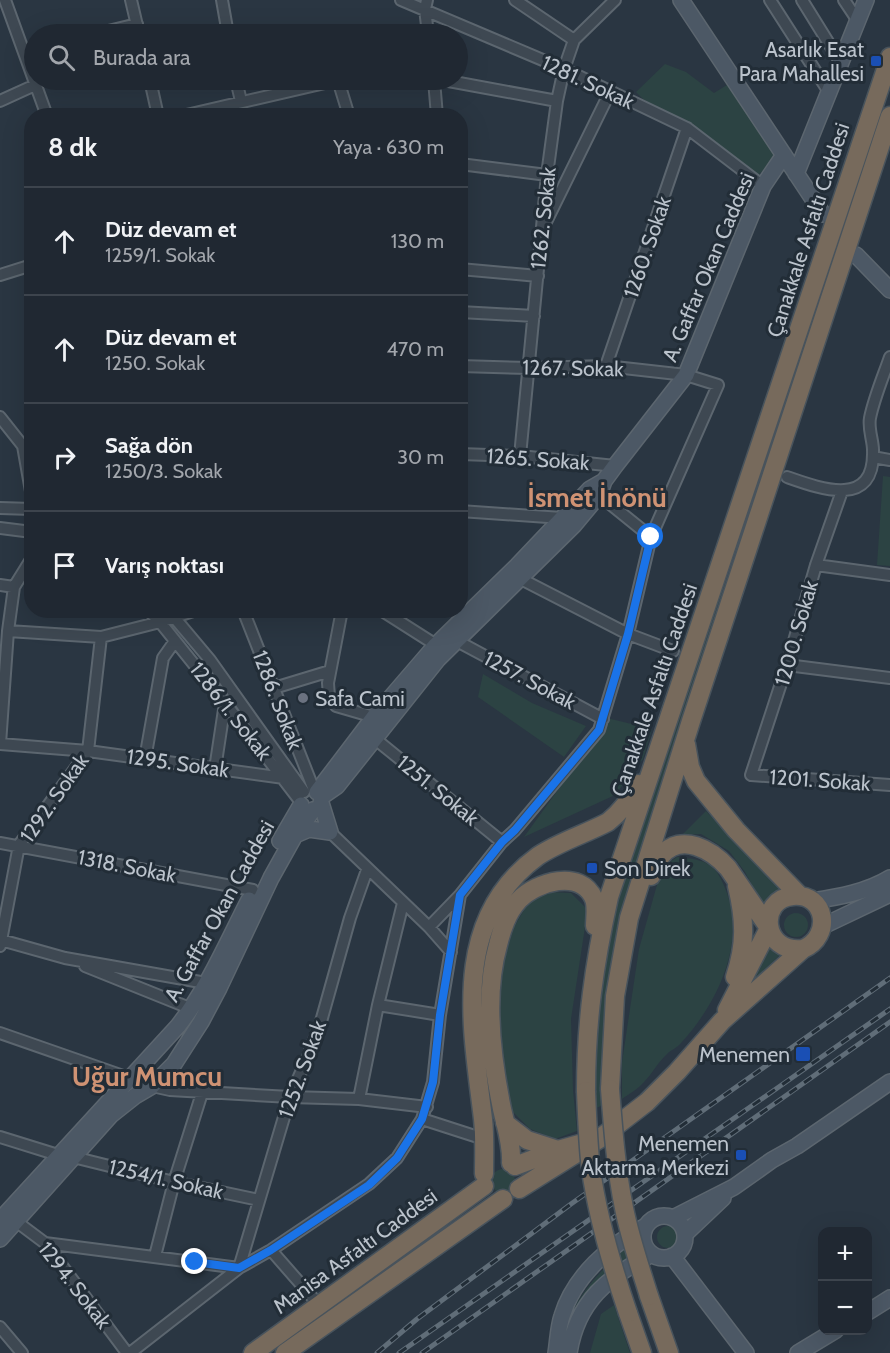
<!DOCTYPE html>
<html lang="tr">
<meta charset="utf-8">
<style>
:root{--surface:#202832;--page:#2d343e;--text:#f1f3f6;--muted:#a2a6ac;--line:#3d444d}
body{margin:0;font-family:Cabin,sans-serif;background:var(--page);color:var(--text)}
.controls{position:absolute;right:18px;bottom:18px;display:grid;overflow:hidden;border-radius:12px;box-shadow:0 6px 24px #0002}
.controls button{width:54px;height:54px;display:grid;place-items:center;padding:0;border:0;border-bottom:2px solid var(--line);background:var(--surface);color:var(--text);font:30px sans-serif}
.stop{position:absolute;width:18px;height:18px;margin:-14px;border:4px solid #1a73e8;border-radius:50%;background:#fff}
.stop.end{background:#1a73e8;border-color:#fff;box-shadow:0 2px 6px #0008}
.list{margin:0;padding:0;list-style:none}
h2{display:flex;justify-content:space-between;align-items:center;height:78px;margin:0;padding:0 24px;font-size:26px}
h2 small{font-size:20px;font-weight:400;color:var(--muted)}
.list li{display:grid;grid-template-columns:39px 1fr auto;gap:18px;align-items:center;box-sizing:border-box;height:108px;padding:0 24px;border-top:2px solid var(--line)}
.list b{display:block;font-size:22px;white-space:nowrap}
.list p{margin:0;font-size:20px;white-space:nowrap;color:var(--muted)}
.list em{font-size:20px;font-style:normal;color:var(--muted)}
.icon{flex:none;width:33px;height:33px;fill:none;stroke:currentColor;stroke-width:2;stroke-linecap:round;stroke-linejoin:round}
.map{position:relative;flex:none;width:890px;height:1353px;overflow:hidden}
.search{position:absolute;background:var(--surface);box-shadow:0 6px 24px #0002;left:24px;top:24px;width:444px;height:66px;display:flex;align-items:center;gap:15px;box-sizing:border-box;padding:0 21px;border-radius:33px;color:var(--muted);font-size:22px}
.panel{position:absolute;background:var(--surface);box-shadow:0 6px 24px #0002;left:24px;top:108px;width:444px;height:510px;border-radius:24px}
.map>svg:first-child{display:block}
.green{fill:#2c4343}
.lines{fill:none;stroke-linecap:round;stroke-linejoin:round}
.street-casing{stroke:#5c666f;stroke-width:14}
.secondary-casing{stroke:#5c666f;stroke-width:18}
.highway-casing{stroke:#48535c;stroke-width:21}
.street{stroke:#3e4852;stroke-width:10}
.secondary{stroke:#4c5865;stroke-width:15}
.highway{stroke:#776a5c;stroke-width:18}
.rail-casing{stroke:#606d78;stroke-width:5}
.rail{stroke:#222d37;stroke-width:3;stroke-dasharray:9;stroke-linecap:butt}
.highway-bridge-casing{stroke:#48535c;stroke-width:21;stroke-linecap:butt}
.highway-bridge{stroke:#776a5c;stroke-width:18}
.route{stroke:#1a73e8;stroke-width:8}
.transit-dot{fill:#1a4fb4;stroke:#222d37;stroke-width:2}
.worship-dot{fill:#6b7280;stroke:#222d37;stroke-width:2}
.labels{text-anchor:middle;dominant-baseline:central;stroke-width:6;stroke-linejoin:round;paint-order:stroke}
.poi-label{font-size:21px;fill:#bbc3cc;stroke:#222d37;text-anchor:end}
.street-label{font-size:21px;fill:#bbc3cc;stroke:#222d37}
.district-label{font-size:27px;font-weight:bold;fill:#cf9273;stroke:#222d37}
</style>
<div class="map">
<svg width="890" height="1353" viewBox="0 0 890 1353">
<rect width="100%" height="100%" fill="#2a3642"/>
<path class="green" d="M665 64 686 72 714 93 727 85 780 156 759 174 752 173 643 99 636 92Z
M792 379 795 380 656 811 603 1105 594 1109 593 1068 600 982 611 920 643 818 748 517Z
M883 476 890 477V566L877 565Z
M483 674 532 703 586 726 564 757 478 697Z
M607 718 652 729 643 759 615 795 524 837 599 733Z
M706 811 762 869 783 888 762 904 745 872 729 851 701 834 682 835Z
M677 857C708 860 716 863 727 893 746 945 716 1005 681 1043 677 1048 671 1050 667 1054 658 1062 652 1074 644 1082 638 1089 629 1094 622 1099V1062L639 949 662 867Z
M550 892 571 893 586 908 585 927 571 1019 573 1090 577 1131 555 1139 530 1129 512 1111 504 1071 499 1013 502 967 514 927 528 903Z
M784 925a12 12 0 1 1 24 0a12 12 0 1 1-24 0Z
M768 939 780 955 740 994Z
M491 1181a12 12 0 1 1 24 0a12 12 0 1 1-24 0Z
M657 1237a11 11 0 1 1 22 0a11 11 0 1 1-22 0Z
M634 1241 643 1253C621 1264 595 1277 583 1299 576 1311 572 1326 566 1339L562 1338C574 1296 601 1269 634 1241Z
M614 1305 630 1353H590L601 1314Z"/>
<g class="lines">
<g class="street-casing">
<path id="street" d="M5 0 47 116
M131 0 139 34
M222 0 228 34
M401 0 564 69 687 128 763 186
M515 0 574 40
M770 0 829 92
M802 0 841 63
M844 0 858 21
M96 34 137 24
M424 34H428L425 9 427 0
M150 80 158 116
M236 80 241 101
M338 80 349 116
M434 80 437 116
M443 80 557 101
M0 101 35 85
M182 116 338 80H354
M460 164 547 175
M545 224 610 92
M460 269 538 276
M0 275 32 265
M460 312 534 316
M606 366 687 128
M0 417 23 446
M23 446 32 497
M460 454 520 456 615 466
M520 456 547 175 557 101 564 69 574 40 615 0
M873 457 890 460
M787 477C821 489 875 509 873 450 873 440 868 429 870 418 874 398 883 377 890 357
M842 491 816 565 787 665 751 775 890 785
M599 495 651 537
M0 508 32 509
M460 511 562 518
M0 528 32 532
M816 565 890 575
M521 579 628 634 673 651
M0 585 14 587
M148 610 160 622 225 703 300 801
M168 610 210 660 304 792
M243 610 314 790
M342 610 328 683 329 697 336 706 374 717
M381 610 436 645
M8 631 101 637
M457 641 603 719
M787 665 890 678
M274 688 330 671
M374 738 502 842
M0 744 88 751 284 778
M0 744 8 631 14 587 32 558
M145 759 163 658 175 641
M215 769 225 703
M330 832 429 927 451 952
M0 843 253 890
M429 927 460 895 502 842 515 830 599 730 628 634 651 537 718 385 686 375 606 366 529 368 460 366
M1 940 65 958 206 983
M0 946 19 845 88 751 101 637 160 622 196 610
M85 966 192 1009
M378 1005 403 903
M0 1033 152 1086 170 1090 290 1097 359 1099 427 1107
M359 1099 378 1005 440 1015
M422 1119 484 1139
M0 1137 58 1155
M73 1157 174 1182 259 1200
M17 1222 45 1243 127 1353
M45 1243 239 1268
M271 1250 319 1305
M155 1256 174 1182 202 1093
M239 1268 290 1097 309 1054 322 1018 350 918 367 870
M0 1327 22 1353
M130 1353 239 1268 271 1250 369 1184 397 1158 422 1119 433 1082 440 1015 460 895"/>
</g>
<g class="secondary-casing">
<path id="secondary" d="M681 0 823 214
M796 174 866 0
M856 255 890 290
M317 792 374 717 436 645 517 566 590 489 604 481
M321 797 337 786 438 659 574 525 599 495 604 481 615 466 686 375 763 186 784 155
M295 835 309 829 330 832 321 803
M280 841 301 805
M812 901C839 897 867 892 890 878
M823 926 890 894
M643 1237a21 21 0 1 1 42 0a21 21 0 1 1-42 0Z
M673 1218 734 1187 772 1160 797 1146 890 1082
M0 1220 178 1026C208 988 227 943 249 900
M685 1234 723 1198
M0 1239 111 1115 135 1096 152 1086 174 1064 201 1022 219 988 271 878 295 835 313 810
M672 1256 746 1353
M868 1312 890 1298
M556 1353C558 1341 558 1328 562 1316 574 1276 610 1245 646 1226
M569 1353C577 1301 608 1277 652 1254
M798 1353 836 1330"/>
</g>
<g class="highway-casing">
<path id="highway" d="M686 744 690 767 696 781 736 830 800 896
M651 876C654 869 657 861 662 855 681 832 712 850 728 868L769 928 727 1010
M735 977C746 944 745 920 737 886
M610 1089 615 996 629 918 691 721 890 116
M586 1091C586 1022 594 965 609 897L890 57
M505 1123 527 1140 558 1150
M511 1163C512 1144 506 1127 502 1109 492 1060 484 994 498 945 502 929 507 913 519 900 536 882 581 868 594 899 597 907 595 918 595 926
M515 1166 558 1150 583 1143
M484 1174C484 1156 485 1137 483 1119 472 1027 450 920 538 856 559 842 585 834 608 822 622 811 630 800 638 784
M519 1189 599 1139 647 1102 677 1072 722 1021 803 949C833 936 826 893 793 896 757 899 762 954 803 949
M649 1296 669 1353
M628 1313 642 1353
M253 1353 484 1186
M285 1353 503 1199"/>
</g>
<use href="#street" class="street"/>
<use href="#secondary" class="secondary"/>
<use href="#highway" class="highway"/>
<g class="rail-casing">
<path id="rail" d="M377 1353 417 1319 571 1204 890 978
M399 1353 890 1009
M422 1353 890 1022"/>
</g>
<use href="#rail" class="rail"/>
<g class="highway-bridge-casing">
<path id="highway-bridge" d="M610 1089C613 1128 616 1169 624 1208 630 1238 640 1267 649 1296
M586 1091C587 1117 588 1144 591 1170 598 1219 612 1266 628 1313"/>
</g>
<use href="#highway-bridge" class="highway-bridge"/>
</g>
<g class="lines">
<path class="route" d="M195 1262 239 1268 271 1250 369 1185 397 1158 422 1119 433 1082 440 1015 460 895 502 842 515 830 599 730 628 634 651 537"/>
</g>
<g class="transit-dot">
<rect x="870" y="55" width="12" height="12" rx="3"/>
<rect x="586" y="862" width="12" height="12" rx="3"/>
<rect x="795" y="1046" width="16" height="16" rx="3"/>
<rect x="735" y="1149" width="12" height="12" rx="3"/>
</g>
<circle class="worship-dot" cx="303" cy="698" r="6"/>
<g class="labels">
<g class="poi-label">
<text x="864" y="49">Asarlık Esat<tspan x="864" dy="24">Para Mahallesi</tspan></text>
<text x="315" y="698" text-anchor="start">Safa Cami</text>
<text x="604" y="868" text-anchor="start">Son Direk</text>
<text x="790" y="1054">Menemen</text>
<text x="729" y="1143">Menemen<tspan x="729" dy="24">Aktarma Merkezi</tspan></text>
</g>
<g class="street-label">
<text transform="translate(588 82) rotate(25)">1281. Sokak</text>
<text transform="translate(543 218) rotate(-84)">1262. Sokak</text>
<text transform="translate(808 230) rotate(-72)">Çanakkale Asfaltı Caddesi</text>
<text transform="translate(647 247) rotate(-71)">1260. Sokak</text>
<text transform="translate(708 267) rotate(-67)">A. Gaffar Okan Caddesi</text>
<text transform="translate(573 368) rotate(1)">1267. Sokak</text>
<text transform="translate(538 459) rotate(4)">1265. Sokak</text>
<text transform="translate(796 633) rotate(-74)">1200. Sokak</text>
<text transform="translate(530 680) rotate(28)">1257. Sokak</text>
<text transform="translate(654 690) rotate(-71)">Çanakkale Asfaltı Caddesi</text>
<text transform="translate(278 700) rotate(69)">1286. Sokak</text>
<text transform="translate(231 711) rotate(52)">1286/1. Sokak</text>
<text transform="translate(178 763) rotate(8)">1295. Sokak</text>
<text transform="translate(820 780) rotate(4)">1201. Sokak</text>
<text transform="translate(438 790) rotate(39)">1251. Sokak</text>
<text transform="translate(54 798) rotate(-55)">1292. Sokak</text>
<text transform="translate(127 866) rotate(11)">1318. Sokak</text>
<text transform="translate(219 911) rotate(-61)">A. Gaffar Okan Caddesi</text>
<text transform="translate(302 1069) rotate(-70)">1252. Sokak</text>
<text transform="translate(166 1179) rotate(13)">1254/1. Sokak</text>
<text transform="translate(355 1251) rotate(-36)">Manisa Asfaltı Caddesi</text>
<text transform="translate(75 1285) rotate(52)">1294. Sokak</text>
</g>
<g class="district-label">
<text x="597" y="497">İsmet İnönü</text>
<text x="147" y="1076">Uğur Mumcu</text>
</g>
</g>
</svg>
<div class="controls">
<button>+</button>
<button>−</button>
</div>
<div class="stop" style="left:651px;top:537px"></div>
<div class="stop end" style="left:195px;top:1262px"></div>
<div class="search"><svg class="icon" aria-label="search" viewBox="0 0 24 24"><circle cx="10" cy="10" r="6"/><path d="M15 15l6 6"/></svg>Burada ara</div>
<section class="panel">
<h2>8 dk<small>Yaya · 630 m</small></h2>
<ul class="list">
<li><svg class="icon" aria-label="ahead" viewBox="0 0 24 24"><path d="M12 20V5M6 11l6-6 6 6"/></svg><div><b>Düz devam et</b><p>1259/1. Sokak</p></div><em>130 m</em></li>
<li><svg class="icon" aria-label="ahead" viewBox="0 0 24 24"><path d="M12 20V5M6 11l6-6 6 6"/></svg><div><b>Düz devam et</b><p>1250. Sokak</p></div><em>470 m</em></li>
<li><svg class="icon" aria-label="right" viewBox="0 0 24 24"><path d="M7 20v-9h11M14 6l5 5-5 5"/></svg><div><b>Sağa dön</b><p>1250/3. Sokak</p></div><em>30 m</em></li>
<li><svg class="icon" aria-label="arrive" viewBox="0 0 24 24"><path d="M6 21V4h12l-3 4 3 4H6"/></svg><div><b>Varış noktası</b></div></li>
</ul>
</section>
</div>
